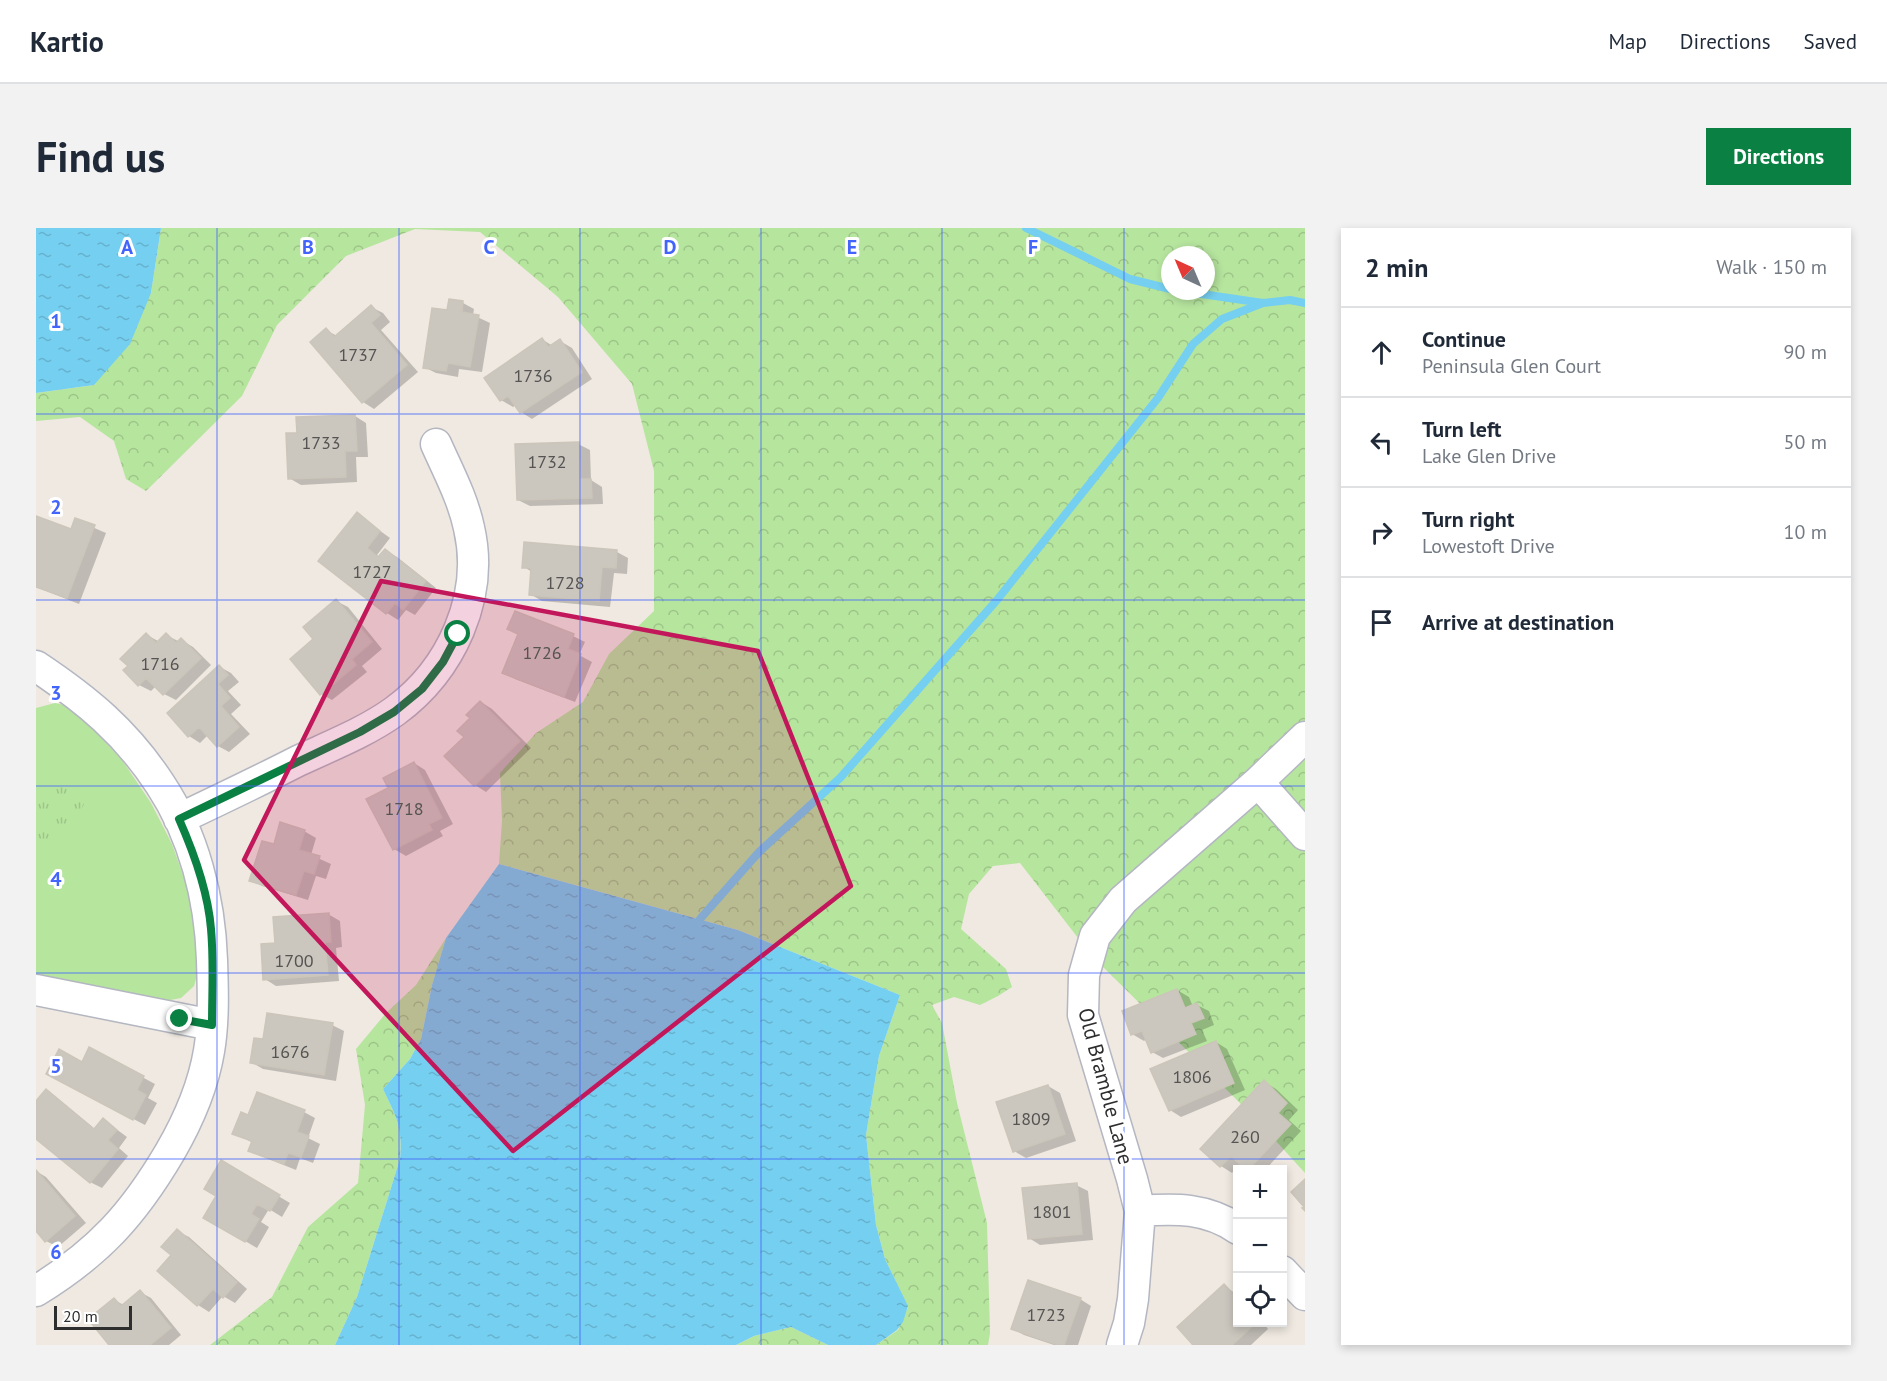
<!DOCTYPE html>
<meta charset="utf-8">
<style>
:root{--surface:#fff;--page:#f2f2f3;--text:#1f2937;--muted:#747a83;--line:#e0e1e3;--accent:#0b8043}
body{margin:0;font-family:"PT Sans",sans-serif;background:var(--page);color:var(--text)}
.controls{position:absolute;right:18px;bottom:18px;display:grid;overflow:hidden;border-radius:0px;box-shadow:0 3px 9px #0003}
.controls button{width:54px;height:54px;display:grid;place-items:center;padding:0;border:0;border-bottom:2px solid var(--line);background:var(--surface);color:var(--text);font:30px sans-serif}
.compass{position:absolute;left:1125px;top:18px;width:54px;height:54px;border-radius:50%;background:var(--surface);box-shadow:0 3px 9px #0003;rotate:316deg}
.scale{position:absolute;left:18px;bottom:15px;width:78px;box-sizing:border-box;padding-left:6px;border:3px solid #2e2e2e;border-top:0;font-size:16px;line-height:21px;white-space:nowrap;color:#2e2e2e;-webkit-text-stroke:4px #fff;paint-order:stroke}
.stop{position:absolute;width:18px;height:18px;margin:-14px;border:4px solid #0b8043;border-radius:50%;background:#fff}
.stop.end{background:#0b8043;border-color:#fff;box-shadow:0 2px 6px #0008}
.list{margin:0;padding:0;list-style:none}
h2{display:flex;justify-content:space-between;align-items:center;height:78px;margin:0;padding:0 24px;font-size:26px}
h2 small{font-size:20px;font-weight:400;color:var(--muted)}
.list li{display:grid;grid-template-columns:39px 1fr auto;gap:18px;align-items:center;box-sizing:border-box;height:90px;padding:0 24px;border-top:2px solid var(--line)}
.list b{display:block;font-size:22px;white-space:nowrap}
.list p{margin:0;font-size:20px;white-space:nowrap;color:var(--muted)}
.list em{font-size:20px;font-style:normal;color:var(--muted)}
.icon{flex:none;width:33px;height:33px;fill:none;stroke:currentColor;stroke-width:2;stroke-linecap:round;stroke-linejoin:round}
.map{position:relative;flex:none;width:1269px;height:1117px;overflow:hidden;border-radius:0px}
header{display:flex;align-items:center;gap:36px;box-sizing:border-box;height:84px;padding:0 30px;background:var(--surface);border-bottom:2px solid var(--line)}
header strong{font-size:28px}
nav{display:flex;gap:33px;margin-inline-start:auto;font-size:21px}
.intro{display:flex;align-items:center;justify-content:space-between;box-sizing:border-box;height:144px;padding:0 36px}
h1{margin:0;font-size:42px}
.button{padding:15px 27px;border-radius:0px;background:var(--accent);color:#fff;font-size:21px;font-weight:700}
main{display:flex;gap:36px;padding:0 36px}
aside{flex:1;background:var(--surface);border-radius:0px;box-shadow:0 3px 9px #0003}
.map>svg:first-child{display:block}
.grass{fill:#b6e59e}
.forest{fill:url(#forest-crowns);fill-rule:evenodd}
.park{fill:url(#park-tufts)}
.water{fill:url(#water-ripples)}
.shadow{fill:#0003}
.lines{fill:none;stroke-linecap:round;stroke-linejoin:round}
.stream{stroke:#75cff0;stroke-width:8}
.building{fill:#cbc7bf;stroke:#cbc5ba;stroke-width:1.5}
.street-casing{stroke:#b4b7c1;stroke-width:33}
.street{stroke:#fff;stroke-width:30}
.route{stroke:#0b8043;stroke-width:8}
.marked{fill:#c2185b;fill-opacity:0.2;stroke:#c2185b;stroke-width:4.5;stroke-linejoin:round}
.grid{fill:none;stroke:#4264fb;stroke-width:1.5;stroke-opacity:0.55}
.labels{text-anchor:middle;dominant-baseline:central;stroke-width:6;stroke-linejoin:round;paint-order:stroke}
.number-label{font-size:18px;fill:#555452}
.street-label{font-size:21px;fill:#2e2e2e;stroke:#fff}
.grid-label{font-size:20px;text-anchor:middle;font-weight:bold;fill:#4264fb;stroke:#fff;stroke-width:6;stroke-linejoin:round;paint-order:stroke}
</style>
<header>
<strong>Kartio</strong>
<nav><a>Map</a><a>Directions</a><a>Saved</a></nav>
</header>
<div class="intro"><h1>Find us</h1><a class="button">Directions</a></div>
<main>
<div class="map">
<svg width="1269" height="1117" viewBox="0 0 1269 1117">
<defs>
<pattern id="forest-crowns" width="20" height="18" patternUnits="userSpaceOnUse" patternTransform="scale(1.5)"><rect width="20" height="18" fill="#b6e59e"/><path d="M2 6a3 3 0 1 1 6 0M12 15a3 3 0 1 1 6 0" fill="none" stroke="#9dc588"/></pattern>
<pattern id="park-tufts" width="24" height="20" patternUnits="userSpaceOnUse" patternTransform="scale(1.5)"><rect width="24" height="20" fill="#b6e59e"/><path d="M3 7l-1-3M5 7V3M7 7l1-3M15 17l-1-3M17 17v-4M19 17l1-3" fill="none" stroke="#9dc588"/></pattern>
<pattern id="water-ripples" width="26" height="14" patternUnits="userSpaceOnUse" patternTransform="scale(1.5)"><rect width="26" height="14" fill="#75cff0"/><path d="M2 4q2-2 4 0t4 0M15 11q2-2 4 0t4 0" fill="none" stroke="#66b2ce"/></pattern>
</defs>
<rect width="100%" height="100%" fill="#efe9e1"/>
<path class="grass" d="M19 475 33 478 58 502 86 532 115 575 136 616 152 661 160 706 162 744 158 758 145 770 124 774 0 746V480Z"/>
<path class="forest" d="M125 0H1269V945L1219 890 1056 728 984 635 957 638 933 666 925 701 970 741 976 759 962 768 944 777 918 769 896 777 906 795 921 875 951 995 954 1105 952 1117H840L862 1102 872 1079 849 1031 840 997 830 907 843 828 864 767 702 702 463 636 466 593 464 545 500 505 547 474 573 426 618 383V243L596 156 522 69 444 4 379 1 310 28 241 97 206 168 110 263 90 251 78 213 44 189 0 193V165L58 157 115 65ZM1134 27H1170V63H1134Z
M410 710 396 757 385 811 374 831 347 861C360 889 367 898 364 931L321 1069 299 1117H174L236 1069 272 999 322 955 329 877 320 821 350 785 380 757Z
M755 1099 792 1117H700L718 1108Z"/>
<path class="park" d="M16 552C35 555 40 557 49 574 37 599 26 612 0 624V557L1 555Z"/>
<path class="water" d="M0 0H125L115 65 94 116 58 157 0 165Z
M463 636 702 702 864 767 843 828 830 907 840 997 849 1031 872 1078 867 1094 861 1102 840 1117H792L755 1099 718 1108 700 1117H299L321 1069 364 931C367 898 360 889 347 861L374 831 385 811 396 757 410 710Z"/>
<path class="shadow" d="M427 75 438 81 437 87 454 95 446 144 423 141 422 149 400 145 388 139 412 84Z
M335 79 347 85 354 94 345 102 382 144 338 181 327 174 290 102 301 108Z
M507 112 517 118 524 113 536 120 556 151 496 191 485 184 480 177 477 179 465 172Z
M319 188 330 195 332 229H320L321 254 265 257 253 250Z
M542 216 554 222 555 252 566 259 567 276 494 278 482 272Z
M321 286 354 310 341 327 344 329 349 323 361 329 400 360 379 387 370 382 362 392 351 385 284 333Z
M0 289 36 303 40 292 70 305 43 376 0 359Z
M581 324 592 330 591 346 578 345 574 379 506 373 494 366 496 344 488 339Z
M300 373 312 379 346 421 326 438 331 444 296 472 285 466Z
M111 407 122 413 130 407 142 413 145 412 157 419 175 437 140 472 128 466 120 458 115 463 103 457Z
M537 408 549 414 543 427 556 434 539 474 479 451 468 444Z
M184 439 195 445 203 454 192 463 205 477 195 486 214 506 193 524 182 518 172 507 164 515 153 508Z
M445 474 456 481 495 520 450 564 439 557 430 509Z
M378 535 389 542 417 596 404 603 407 608 370 628 358 621 354 561Z
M268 603 280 610 275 627 295 636 290 651 280 648 272 672 226 658 215 652 239 618Z
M292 686 304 693 306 719 300 720 303 753 240 758 229 751 240 717Z
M1141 762 1153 769 1157 779 1161 777 1173 783 1178 797 1166 802 1171 813 1127 830 1116 824 1111 811 1108 813 1096 806Z
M296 797 308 803 300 853 227 841 215 834 228 813Z
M1180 814 1191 821 1209 862 1145 889 1134 882Z
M54 821 119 856 112 870 121 875 109 897 23 852 47 836Z
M1228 854 1240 861 1262 882 1253 892 1265 903 1229 942H1212L1205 935 1196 945 1185 938Z
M1012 858 1024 865 1040 913 990 930 978 923Z
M10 863 21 870 60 902 68 892 91 909 83 920 92 928 66 960 54 954 0 910V875Z
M268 884 279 890 272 910 284 916 277 935 264 930 260 942 225 928 214 922 217 915 198 905 213 888Z
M186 935 254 975 246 989 233 981 225 994 233 999 221 1020 169 989 182 967Z
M0 943 10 949 50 995 22 1019 10 1013 0 1001Z
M1040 957 1052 963 1057 1012 1004 1017 993 1010Z
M141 1003 153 1009 211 1061 199 1075 187 1068 173 1084 162 1077 123 1043 137 1027Z
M1188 1058 1202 1067V1094H1227L1232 1101 1215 1117H1159Z
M104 1064 115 1070 145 1107 133 1117H75L78 1072 88 1077Z
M1044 1071 1055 1078 1042 1117H1018L988 1107 977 1101Z"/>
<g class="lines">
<path class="stream" d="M990 0 1094 51 1134 61
M1145 63 1227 75 1254 72 1269 75
M660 699 664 691 723 624 804 550 961 372 1122 170 1157 116 1186 91 1227 75"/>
</g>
<path class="building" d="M413 71 427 73 426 84 443 87 434 139 412 135 410 143 387 140 396 80 411 82Z
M335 77 344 87 335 95 371 137 326 175 274 114 290 100 298 109Z
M506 110 512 119 524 111 546 144 484 185 472 168 464 173 448 150Z
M319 187 321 223H309L310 249 252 251 250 205H261L260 189Z
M543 214 544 251H555L556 270 481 272 479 216Z
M321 284 344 303 331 320 342 329 349 321 390 353 367 382 359 375 350 386 282 333Z
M0 288 35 301 39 290 59 297 31 370 0 359Z
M488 314 581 322 580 340 566 339 563 373 493 367 495 340H486Z
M300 371 336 414 316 431 320 437 284 467 254 431 277 411 267 399Z
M479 383 538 406 532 421 545 426 528 469 466 445 482 406 471 401Z
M110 405 120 415 130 405 140 415 145 410 165 430 127 467 110 450 102 458 87 442 92 438 84 431Z
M183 437 192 447 182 456 194 470 185 478 203 499 181 519 163 499 152 509 131 485Z
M444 473 484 513 438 558 408 528 428 509 421 503 434 490 430 487Z
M378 534 406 590 393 596 396 602 357 622 330 571 352 560 347 550Z
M244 594 269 602 263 622 284 628 278 646 268 643 260 667 213 653 226 613 238 616Z
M293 685 295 714H289L292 747 227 752 225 716 239 715 237 689Z
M1141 761 1149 780 1161 775 1168 790 1155 795 1160 806 1115 825 1106 803 1095 807 1086 783Z
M231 785 297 795 288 847 214 835 218 810 227 811Z
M1180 813 1198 855 1133 883 1114 841Z
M53 819 108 848 101 862 110 867 97 892 10 846 23 821 46 834Z
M1228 852 1251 875 1242 885 1255 896 1212 942H1210L1195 928 1184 939 1164 921Z
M1012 857 1029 906 977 924 960 874Z
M10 861 58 901 67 890 81 902 72 912 82 921 54 955 0 911V873Z
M221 864 269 882 261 904 273 908 265 929 252 925 248 936 212 923 216 913 196 906 205 884 212 887Z
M185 932 244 967 234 983 221 976 215 986 223 991 209 1014 167 990 180 968 168 961Z
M0 942 39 988 9 1014 0 1003Z
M1269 951V983L1266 980 1268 979 1255 964Z
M1041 955 1046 1006 992 1011 986 960Z
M141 1001 201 1054 187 1070 177 1061 161 1078 121 1043 135 1027 125 1019Z
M992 1052 1045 1070 1028 1117H1022L975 1101Z
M1188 1056 1202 1071V1094H1221L1196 1117H1157L1141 1099Z
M104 1062 135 1100 114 1117H73L52 1091 78 1070 85 1078Z"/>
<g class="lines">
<g class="street-casing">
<path id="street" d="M0 438C51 472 90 504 124 556 158 607 174 671 176 732 177 762 178 794 173 823 167 859 152 893 134 924 97 987 62 1025 0 1063
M1222 554 1269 607
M143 591C183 572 223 553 262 533 294 518 330 504 359 483 415 442 449 369 433 300 427 271 412 243 400 216
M0 762 176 797
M1104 983C1140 980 1171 980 1202 1001
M1246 1043 1269 1067
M1086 1117 1093 1095 1097 1071 1104 983 1096 951 1047 787 1048 747 1059 708 1087 672 1222 554 1269 509"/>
</g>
<use href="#street" class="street"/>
</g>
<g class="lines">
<path class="route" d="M144 791 176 797C176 765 178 733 175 701 172 663 158 625 143 591L324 504 358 484 386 461 407 434 422 406"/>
</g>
<path class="marked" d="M345 353 722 423 815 658 477 923 208 632Z"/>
<path class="grid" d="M181 0V1117M363 0V1117M544 0V1117M725 0V1117M906 0V1117M1088 0V1117M0 186H1269M0 372H1269M0 558H1269M0 745H1269M0 931H1269"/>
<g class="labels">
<g class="number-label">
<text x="322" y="126">1737</text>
<text x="497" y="147">1736</text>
<text x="285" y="214">1733</text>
<text x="511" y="233">1732</text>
<text x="336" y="343">1727</text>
<text x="529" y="354">1728</text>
<text x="506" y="424">1726</text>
<text x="124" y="435">1716</text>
<text x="368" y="580">1718</text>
<text x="258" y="732">1700</text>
<text x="254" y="823">1676</text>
<text x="1156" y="848">1806</text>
<text x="995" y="890">1809</text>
<text x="1209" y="908">260</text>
<text x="1016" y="983">1801</text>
<text x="1010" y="1086">1723</text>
</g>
<g class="street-label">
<text transform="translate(1070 858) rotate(75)">Old Bramble Lane</text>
</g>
</g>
<g class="grid-label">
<text x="91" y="26">A</text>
<text x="272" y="26">B</text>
<text x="453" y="26">C</text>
<text x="634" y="26">D</text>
<text x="816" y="26">E</text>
<text x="997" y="26">F</text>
<text x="20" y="100">1</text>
<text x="20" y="286">2</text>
<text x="20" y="472">3</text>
<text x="20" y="658">4</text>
<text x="20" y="845">5</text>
<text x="20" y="1031">6</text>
</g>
</svg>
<div class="controls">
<button>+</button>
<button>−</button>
<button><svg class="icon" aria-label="locate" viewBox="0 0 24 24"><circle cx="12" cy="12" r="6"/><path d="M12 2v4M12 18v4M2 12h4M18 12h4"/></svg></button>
</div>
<svg class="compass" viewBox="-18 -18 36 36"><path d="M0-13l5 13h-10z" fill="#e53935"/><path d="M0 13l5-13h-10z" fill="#747a83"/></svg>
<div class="scale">20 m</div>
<div class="stop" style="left:422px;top:406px"></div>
<div class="stop end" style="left:144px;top:791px"></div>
</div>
<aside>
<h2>2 min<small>Walk · 150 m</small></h2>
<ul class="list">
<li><svg class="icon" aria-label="ahead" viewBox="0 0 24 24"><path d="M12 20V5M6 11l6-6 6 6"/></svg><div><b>Continue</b><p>Peninsula Glen Court</p></div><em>90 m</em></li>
<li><svg class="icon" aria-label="left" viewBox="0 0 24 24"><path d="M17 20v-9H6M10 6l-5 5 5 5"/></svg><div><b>Turn left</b><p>Lake Glen Drive</p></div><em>50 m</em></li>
<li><svg class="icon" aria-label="right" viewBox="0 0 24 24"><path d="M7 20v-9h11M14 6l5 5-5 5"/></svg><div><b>Turn right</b><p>Lowestoft Drive</p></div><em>10 m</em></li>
<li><svg class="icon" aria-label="arrive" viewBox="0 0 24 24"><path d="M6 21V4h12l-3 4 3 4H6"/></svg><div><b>Arrive at destination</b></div></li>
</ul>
</aside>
</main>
